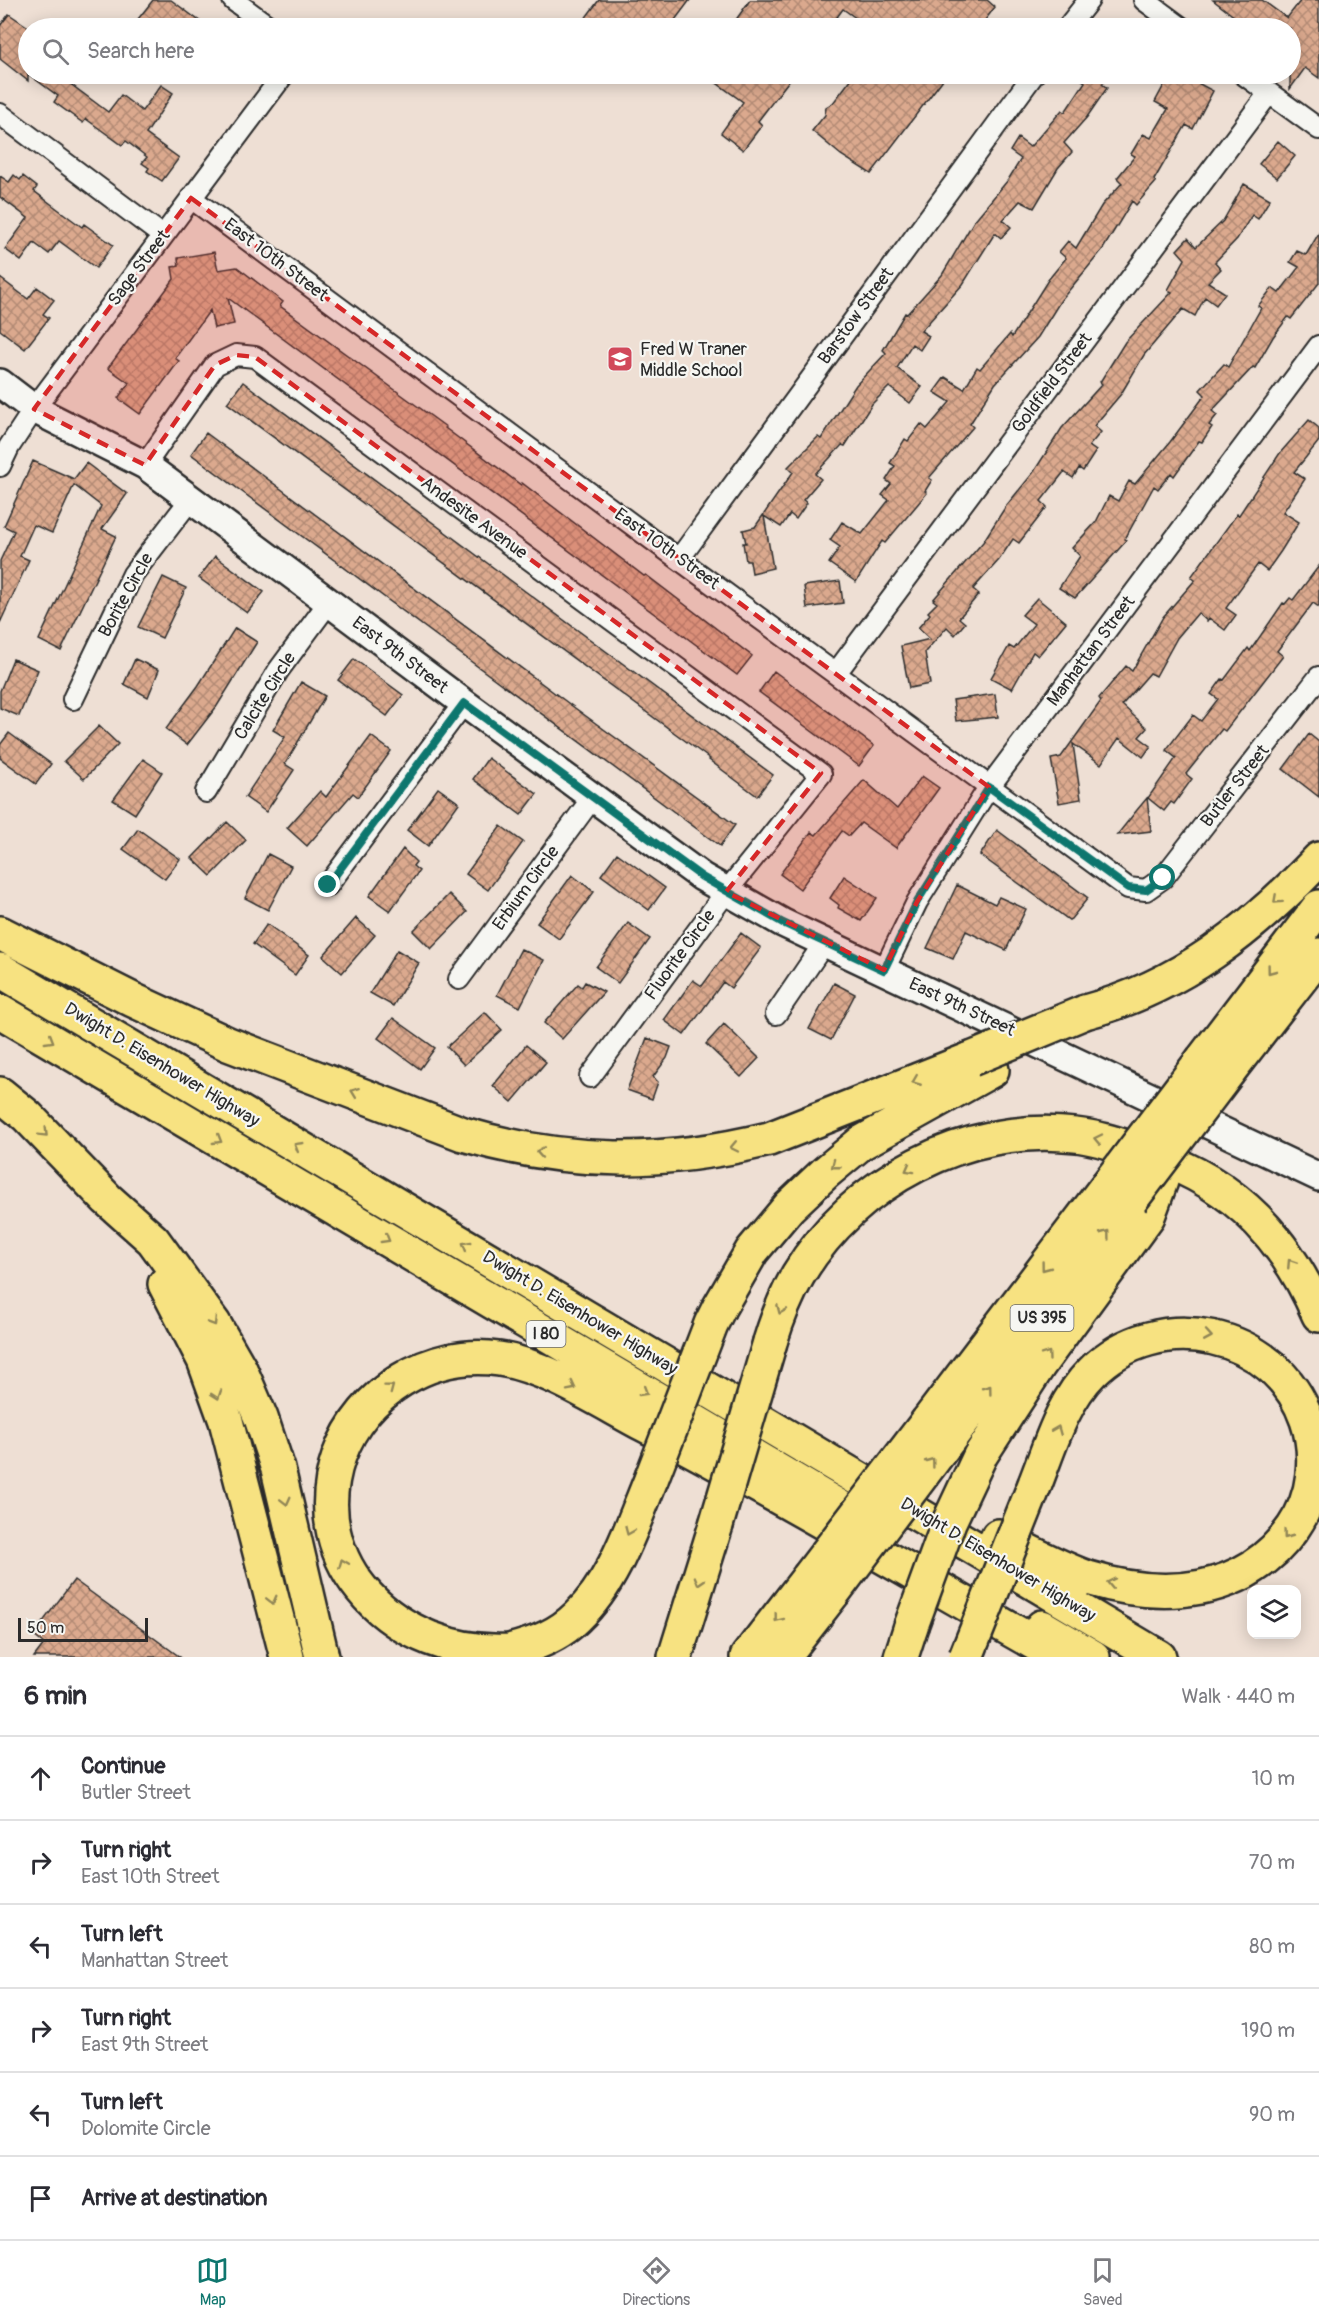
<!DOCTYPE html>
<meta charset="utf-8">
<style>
:root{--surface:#fff;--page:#f2f2f3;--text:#2b2b33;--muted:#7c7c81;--line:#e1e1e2;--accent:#0f766e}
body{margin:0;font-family:Pangolin,sans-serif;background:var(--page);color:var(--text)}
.controls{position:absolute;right:18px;bottom:18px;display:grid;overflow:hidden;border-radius:12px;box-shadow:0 3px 15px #0003}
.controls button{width:54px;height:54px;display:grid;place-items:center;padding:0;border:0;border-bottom:2px solid var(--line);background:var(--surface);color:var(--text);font:30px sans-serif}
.scale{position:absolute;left:18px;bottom:15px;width:130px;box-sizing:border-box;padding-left:6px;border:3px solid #2b2b2b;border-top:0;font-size:16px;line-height:21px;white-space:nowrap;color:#2b2b2b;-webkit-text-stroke:4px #f6f6f2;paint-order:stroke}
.stop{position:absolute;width:18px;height:18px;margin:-14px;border:4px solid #0f766e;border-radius:50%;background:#fff}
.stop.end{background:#0f766e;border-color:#fff;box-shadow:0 2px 6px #0008}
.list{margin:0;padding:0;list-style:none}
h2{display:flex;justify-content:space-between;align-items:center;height:78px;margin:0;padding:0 24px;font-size:26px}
h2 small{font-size:20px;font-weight:400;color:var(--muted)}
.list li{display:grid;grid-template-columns:39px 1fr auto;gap:18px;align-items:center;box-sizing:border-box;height:84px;padding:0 24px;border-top:2px solid var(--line)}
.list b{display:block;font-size:22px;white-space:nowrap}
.list p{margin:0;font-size:20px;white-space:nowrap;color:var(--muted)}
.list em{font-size:20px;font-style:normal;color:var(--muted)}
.icon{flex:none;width:33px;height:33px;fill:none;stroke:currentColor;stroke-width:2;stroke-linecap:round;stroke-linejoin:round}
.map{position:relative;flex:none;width:1319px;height:1657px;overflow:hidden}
.search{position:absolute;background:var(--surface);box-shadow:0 3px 15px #0003;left:18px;right:18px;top:18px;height:66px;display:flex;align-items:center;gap:15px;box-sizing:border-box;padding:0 21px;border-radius:33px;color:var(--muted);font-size:22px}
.sheet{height:582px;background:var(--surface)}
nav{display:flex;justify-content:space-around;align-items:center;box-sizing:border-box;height:84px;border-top:2px solid var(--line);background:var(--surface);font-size:16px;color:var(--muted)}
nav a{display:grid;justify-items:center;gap:3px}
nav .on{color:var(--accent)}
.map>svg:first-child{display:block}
.building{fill:url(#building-cross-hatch);stroke:#2b2b2b;stroke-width:1.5}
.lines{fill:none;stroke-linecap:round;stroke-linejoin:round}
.street-casing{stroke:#2b2b2b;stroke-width:24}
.secondary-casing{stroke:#2b2b2b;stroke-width:32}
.highway-casing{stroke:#2b2b2b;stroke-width:38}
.street{stroke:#f6f6f2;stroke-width:20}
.secondary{stroke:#f6f6f2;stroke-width:27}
.highway{stroke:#f7e281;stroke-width:33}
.highway-bridge-casing{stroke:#2b2b2b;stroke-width:38;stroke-linecap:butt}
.highway-bridge{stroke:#f7e281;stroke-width:33}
.oneway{stroke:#918656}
.route{stroke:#0f766e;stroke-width:8}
.marked{fill:#d62828;fill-opacity:0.2;stroke:#d62828;stroke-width:4.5;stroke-dasharray:12 8;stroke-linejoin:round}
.labels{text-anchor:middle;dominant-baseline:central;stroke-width:4.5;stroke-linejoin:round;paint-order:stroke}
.shield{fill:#f6f6f2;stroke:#686867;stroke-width:1.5}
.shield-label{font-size:16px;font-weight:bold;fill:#2b2b2b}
.street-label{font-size:18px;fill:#2b2b2b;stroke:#f6f6f2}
.poi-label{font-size:18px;fill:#2b2b2b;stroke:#f6f6f2;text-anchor:start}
</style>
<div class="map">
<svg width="1319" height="1657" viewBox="0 0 1319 1657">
<defs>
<pattern id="building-cross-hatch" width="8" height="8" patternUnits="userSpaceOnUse" patternTransform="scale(1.5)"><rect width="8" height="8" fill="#dba98e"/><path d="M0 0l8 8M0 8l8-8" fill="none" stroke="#b28a74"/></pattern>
</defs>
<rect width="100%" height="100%" fill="#eedfd4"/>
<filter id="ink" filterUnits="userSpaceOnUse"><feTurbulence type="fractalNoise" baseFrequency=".0167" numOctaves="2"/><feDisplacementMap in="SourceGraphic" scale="12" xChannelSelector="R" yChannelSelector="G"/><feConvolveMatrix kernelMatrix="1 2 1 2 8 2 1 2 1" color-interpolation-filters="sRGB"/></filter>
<g filter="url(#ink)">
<path class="building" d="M153 0H171L209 28H131Z
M599 0H690L669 28H578Z
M750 0H987L995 7 979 28H870L843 9 829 28H730Z
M1213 0H1262L1287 18 1301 0H1319V78L1305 68 1290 89V28H1249Z
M9 14 28 27V74H57L108 112 121 95 142 111 161 85 173 93 146 134 179 158 162 181 147 171 149 168 142 163 147 157 126 141 122 145 86 119 83 123 54 102 58 96 28 74V81L0 59V26Z
M704 74H794L758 121 762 125 743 150 721 133 743 102Z
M855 74H947L871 174 841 155 812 131 825 115 826 107 833 103Z
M1073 74H1112L1102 84 1107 88 1087 117 1064 143 1072 152 1058 168 1034 208 1020 201 1003 220 1011 227 1001 238 995 233 963 284 921 331 929 336 920 350 912 344 897 368 922 387 910 403 889 387 872 404 845 446 842 445 815 474 821 479 803 500 807 503 796 519 790 514 781 527 764 516 773 568 752 573 750 561H746L743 543H746L743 530 755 527 793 472 788 467 818 437 821 439 856 385 886 353 883 350 905 313 907 314 942 275 974 221 1008 180 1021 159 1010 151 1018 138 1030 147 1062 110 1065 112 1085 82Z
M1170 74H1198L1194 81 1213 91 1193 129 1186 125 1154 180 1156 182 1136 205 1132 201 1103 249 1061 300 1038 337 995 384 970 424 973 427 929 478 932 480 925 491 927 493 885 543 882 541 856 582 829 563 840 547 830 540 842 522 862 534 889 500 882 495 891 484 886 480 895 466 890 463 905 439 908 441 921 424 927 429 950 402 934 392 945 377 964 389 977 367 980 369 1010 334 1012 337 1048 280 1066 258 1059 252 1068 241 1076 248 1102 205 1122 183 1117 178 1135 156 1131 154 1143 134 1151 138 1168 109 1155 102Z
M1278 141 1295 156 1277 178 1259 164Z
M14 175 20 180 23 176 37 187 34 191 67 216 82 227 84 224 113 245 96 268 59 241 49 254 34 243 21 261 5 249 28 218 0 197V176L9 182Z
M1244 184 1270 199 1258 219 1252 215 1237 239 1215 262 1221 269 1208 282 1225 293 1216 305 1205 297 1195 316 1183 309 1144 355 1121 394 1094 426 1101 432 1089 446 1096 451 1083 471 1079 468 1073 478 1064 472 1041 501 1047 507 1019 543 1013 539 999 560 973 589 979 594 959 618 965 623 955 635 947 627 925 652 930 684 909 688 901 646 930 639 918 628 930 614 928 612 937 603 933 600 983 542 1006 506 1033 473 1062 428 1102 384 1100 382 1125 342 1172 292 1168 290 1185 259 1177 250 1188 238 1196 247 1223 221Z
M1319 233V283L1291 319 1288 317 1273 337 1255 368 1253 367 1212 411 1217 415 1209 425 1212 427 1202 442 1199 441 1174 476 1171 473 1158 489 1154 486 1125 539 1127 540 1075 598 1059 588 1080 556 1072 548 1096 522 1109 496 1118 501 1129 481 1135 484 1170 442 1205 395 1200 390 1224 364 1228 367 1261 308 1258 306 1272 288 1279 293 1299 267 1290 262 1297 251 1306 255Z
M214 252 218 270 237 267 283 302 280 306 446 427 445 428 521 485 522 483 644 576 646 575 752 656 737 675 228 298 234 324 214 328 210 310 175 358 179 361 140 414 118 398 129 383 108 368 174 279 172 267 179 266 178 258Z
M0 278 28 299 37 287 54 300 43 314 49 318 25 349 0 330Z
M243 382 773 775 757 796 709 760 710 759 227 403Z
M1309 420 1319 428V441L1294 472 1305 479 1283 512 1299 522 1281 551 1267 571 1258 564 1226 608 1236 615 1225 630 1209 618 1207 621 1198 613 1177 638 1156 676 1150 673 1122 705 1147 728 1139 737 1151 746 1143 757 1119 738 1101 764 1073 744 1081 799 1059 803 1051 759 1061 757 1101 701 1099 698 1126 666 1132 671 1163 617 1195 580 1191 577 1237 514 1239 515 1280 453Z
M206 433 568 703 735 825 720 846 191 454Z
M33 461 74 479 86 463 127 494 102 529 116 536 61 651 39 640 101 506 74 485 52 533 34 525 20 556 29 560 0 623V561L14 531 4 526Z
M215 556 264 592 247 613 199 578Z
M1319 566V607L1313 603 1277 651 1283 656 1225 731 1222 729 1186 774 1192 779 1174 804 1171 802 1164 811 1148 798 1176 758 1166 750 1193 715 1201 721 1218 699 1211 694 1222 679 1224 680 1248 648 1250 651 1283 603 1285 604 1290 598 1293 600Z
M163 577 186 588 162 638 138 627Z
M840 581 843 603 807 608 804 586Z
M1037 598 1066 622 1038 656 1033 652 1012 689 991 678 1009 646 1014 649 1034 624 1022 615Z
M235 628 257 642 217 706 187 745 166 729 198 686Z
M13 659 38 670 19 716 0 708V691Z
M135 659 159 670 148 697 124 684Z
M354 659 403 695 387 716 338 680Z
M774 671 874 746 859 766 759 692Z
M301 682 325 696 285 764 294 770 266 812 245 797 285 737 273 730Z
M995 694 998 717 956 721 953 700Z
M99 726 118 744 84 779 64 761Z
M9 733 51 764 36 784 0 758V745Z
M1309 734 1319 742V797L1283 769Z
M371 736 391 751 358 797 353 793 307 846 287 828 320 791 326 797Z
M488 758 537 794 521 815 473 779Z
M143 759 162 772 135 814 113 800Z
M922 776 939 788 896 848 861 823 849 836 842 831 800 889 780 874 811 832 816 835 864 780 897 809Z
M438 788 459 803 428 846 407 830Z
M1147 798 1151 831 1117 835 1137 810Z
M227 822 246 840 211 876 192 858Z
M501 826 523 842 488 890 466 874Z
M138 829 180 859 165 879 123 849Z
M997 830 1088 898 1071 919 1069 920 980 855Z
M403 849 416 862 413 866 419 871 390 911 369 896Z
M617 853 665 888 649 910 601 875Z
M268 854 291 866 268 910 245 898Z
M572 875 594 892 559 939 537 923Z
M844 876 877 898 861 921 838 908 839 905 830 898Z
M957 885 995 904 999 897 1026 909 1006 950 966 931 953 959 927 948Z
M449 894 467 912 431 949 413 931Z
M356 918 375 935 342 973 323 956Z
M628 923 650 939 618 983 596 967Z
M267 924 309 955 295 975 253 944Z
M741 933 761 948 731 988 723 982 684 1035 664 1020 693 980 702 986Z
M521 949 544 960 520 1007 497 995Z
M397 950 419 963 393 1006 370 993Z
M585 982 604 992 562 1039 544 1023 578 984 582 987Z
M834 983 855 994 831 1040 809 1029Z
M485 1012 502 1030 464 1065 447 1047Z
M393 1018 435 1048 420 1069 378 1038Z
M724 1024 759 1058 741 1077 706 1044Z
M647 1038 671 1047 667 1058 653 1077 658 1082 652 1099 627 1090Z
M526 1045 546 1062 512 1102 493 1086Z
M74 1580 180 1657H34L44 1644 33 1635Z"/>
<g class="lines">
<g class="street-casing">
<path id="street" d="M233 0 271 28
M1144 0 1182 28
M1067 28 1089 0
M1243 74 1319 129
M0 114 163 236
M191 198 661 546 1128 888 1146 890 1163 878 1319 677
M145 465 215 365 236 355 255 357 821 774 726 892 590 1077
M0 466 9 447 34 409 284 74
M679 559 1034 74
M836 673 1269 93
M73 699 133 574 190 500
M206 792 278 671 329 602
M328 885 464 703
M884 970 917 902 989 787 1319 346
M459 979 593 797
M776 1014 825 942"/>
</g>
<g class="secondary-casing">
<path id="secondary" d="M0 383 34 409 145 465 464 703 702 877 783 923 1319 1177"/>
</g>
<g class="highway-casing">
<path id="highway" d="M0 933 133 1000 228 1044 463 1134C568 1165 663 1165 769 1139L971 1059
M0 970 1159 1657
M0 1011 848 1512
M1085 1012C1180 987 1253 929 1319 859
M1203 1059 1319 907
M1229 1071 1319 955
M0 1094 27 1116 107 1199 153 1240 214 1324 240 1369 261 1418 278 1469 322 1657
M165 1284 204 1360 226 1421 287 1657
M719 1308 752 1251 789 1207 825 1173 861 1143 992 1070
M770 1342C777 1319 786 1296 798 1275 854 1181 966 1122 1075 1135 1095 1137 1114 1143 1133 1149 1224 1176 1281 1227 1319 1315
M928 1421 1106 1187
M952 1435 1131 1200
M980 1456 1039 1365 1148 1216 1161 1181
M652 1477C632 1525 615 1581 577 1617 559 1635 534 1645 509 1651 397 1657 301 1564 339 1456 362 1392 430 1349 499 1359 545 1365 603 1403 645 1425 785 1498 921 1579 1059 1657
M998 1536C1027 1551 1057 1567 1088 1578 1163 1601 1245 1596 1293 1528 1315 1497 1319 1455 1307 1420 1276 1330 1157 1306 1092 1372 1062 1402 1050 1446 1035 1484
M1042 1627 1093 1657
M675 1657 716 1525
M747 1657 808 1578
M783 1657 833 1593
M901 1657 911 1626"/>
</g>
<use href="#street" class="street"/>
<use href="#secondary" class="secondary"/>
<use href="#highway" class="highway"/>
<g class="highway-bridge-casing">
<path id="highway-bridge" d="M971 1059 1085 1012
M1106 1187 1203 1059
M1131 1200 1229 1071
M652 1477 711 1324 719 1308
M716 1525 770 1342
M808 1578 928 1421
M833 1593 952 1435
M911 1626 949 1522 980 1456
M966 1657 1035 1484"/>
</g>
<use href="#highway-bridge" class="highway-bridge"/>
</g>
<defs><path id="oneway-chevron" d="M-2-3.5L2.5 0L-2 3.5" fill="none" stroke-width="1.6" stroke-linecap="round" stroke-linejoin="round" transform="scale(1.5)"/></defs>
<g class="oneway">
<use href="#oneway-chevron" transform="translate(1277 900) rotate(138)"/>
<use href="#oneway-chevron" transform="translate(1271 970) rotate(127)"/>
<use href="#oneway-chevron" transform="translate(50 1040) rotate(31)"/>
<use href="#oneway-chevron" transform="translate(916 1081) rotate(158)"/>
<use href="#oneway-chevron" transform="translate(355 1092) rotate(-159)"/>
<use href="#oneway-chevron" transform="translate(44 1133) rotate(45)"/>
<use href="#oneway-chevron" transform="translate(1098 1139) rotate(-168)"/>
<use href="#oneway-chevron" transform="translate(218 1140) rotate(31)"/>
<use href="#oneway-chevron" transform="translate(298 1146) rotate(-149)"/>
<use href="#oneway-chevron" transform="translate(734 1147) rotate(168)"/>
<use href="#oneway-chevron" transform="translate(540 1152) rotate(-170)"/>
<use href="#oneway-chevron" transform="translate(835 1165) rotate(142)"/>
<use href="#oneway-chevron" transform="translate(909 1169) rotate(151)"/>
<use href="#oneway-chevron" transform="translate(1106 1234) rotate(-53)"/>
<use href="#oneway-chevron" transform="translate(386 1239) rotate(31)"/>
<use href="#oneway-chevron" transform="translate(466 1245) rotate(-149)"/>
<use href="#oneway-chevron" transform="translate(1291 1263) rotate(-123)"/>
<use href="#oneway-chevron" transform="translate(1045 1267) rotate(127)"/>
<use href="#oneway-chevron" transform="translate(781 1310) rotate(113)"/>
<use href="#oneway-chevron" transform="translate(213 1322) rotate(58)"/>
<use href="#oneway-chevron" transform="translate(1208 1336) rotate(10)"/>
<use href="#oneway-chevron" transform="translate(1047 1355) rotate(-54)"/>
<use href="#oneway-chevron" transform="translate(572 1387) rotate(27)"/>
<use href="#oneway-chevron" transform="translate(390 1388) rotate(-37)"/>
<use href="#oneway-chevron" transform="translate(988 1389) rotate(-53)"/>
<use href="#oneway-chevron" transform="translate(644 1392) rotate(31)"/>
<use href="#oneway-chevron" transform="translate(217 1395) rotate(71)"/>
<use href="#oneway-chevron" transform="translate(1057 1430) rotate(-68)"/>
<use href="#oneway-chevron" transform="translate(931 1462) rotate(-53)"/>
<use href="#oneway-chevron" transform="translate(286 1501) rotate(76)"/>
<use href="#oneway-chevron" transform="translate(629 1531) rotate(113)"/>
<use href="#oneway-chevron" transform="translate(1287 1535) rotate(127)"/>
<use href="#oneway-chevron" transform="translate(343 1563) rotate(-112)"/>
<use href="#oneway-chevron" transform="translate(699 1581) rotate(107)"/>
<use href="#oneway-chevron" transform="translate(1111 1583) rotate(-168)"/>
<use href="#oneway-chevron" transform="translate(272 1600) rotate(76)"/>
<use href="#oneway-chevron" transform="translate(778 1618) rotate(128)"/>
</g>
</g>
<g class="lines" filter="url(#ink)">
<path class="route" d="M328 885 464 703 702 877 783 923 884 970 917 902 989 787 1128 888 1146 890 1163 878"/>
</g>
<path class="marked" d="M191 198 989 787 917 902 884 970 726 892 821 773 255 357 236 355 215 365 145 465 34 409Z"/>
<defs>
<g id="school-square" transform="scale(1.35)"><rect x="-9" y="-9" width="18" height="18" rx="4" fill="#d1495b" stroke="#f6f6f2"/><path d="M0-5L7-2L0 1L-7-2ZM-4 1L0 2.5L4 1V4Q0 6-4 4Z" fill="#fff"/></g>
</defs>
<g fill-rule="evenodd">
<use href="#school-square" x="620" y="359"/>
</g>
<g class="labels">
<g class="shield">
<rect x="1010.5" y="1305" width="63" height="26" rx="4.5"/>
<rect x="526.5" y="1321" width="39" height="26" rx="4.5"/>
</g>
<g class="shield-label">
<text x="1042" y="1318">US 395</text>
<text x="546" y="1334">I 80</text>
</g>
<g class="street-label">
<text transform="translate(276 260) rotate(37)">East 10th Street</text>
<text transform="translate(139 268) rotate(-53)">Sage Street</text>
<text transform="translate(856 316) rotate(-54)">Barstow Street</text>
<text transform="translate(1052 383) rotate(-53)">Goldfield Street</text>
<text transform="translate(474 518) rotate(36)">Andesite Avenue</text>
<text transform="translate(667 549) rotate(36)">East 10th Street</text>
<text transform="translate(126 595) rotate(-61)">Borite Circle</text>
<text transform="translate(1091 651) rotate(-53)">Manhattan Street</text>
<text transform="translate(400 655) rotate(37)">East 9th Street</text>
<text transform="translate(265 696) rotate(-58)">Calcite Circle</text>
<text transform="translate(1235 786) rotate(-52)">Butler Street</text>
<text transform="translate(526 888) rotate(-54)">Erbium Circle</text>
<text transform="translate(680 955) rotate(-54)">Fluorite Circle</text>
<text transform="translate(962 1007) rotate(25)">East 9th Street</text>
<text transform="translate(162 1065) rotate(31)">Dwight D. Eisenhower Highway</text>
<text transform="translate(580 1313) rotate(31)">Dwight D. Eisenhower Highway</text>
<text transform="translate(998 1560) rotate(31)">Dwight D. Eisenhower Highway</text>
</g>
<g class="poi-label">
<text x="640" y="349">Fred W Traner<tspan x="640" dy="21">Middle School</tspan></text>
</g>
</g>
</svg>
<div class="controls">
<button><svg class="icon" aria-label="layers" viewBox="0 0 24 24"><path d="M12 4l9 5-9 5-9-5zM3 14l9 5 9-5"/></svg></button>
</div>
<div class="scale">50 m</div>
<div class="stop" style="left:1163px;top:878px"></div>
<div class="stop end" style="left:328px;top:885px"></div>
<div class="search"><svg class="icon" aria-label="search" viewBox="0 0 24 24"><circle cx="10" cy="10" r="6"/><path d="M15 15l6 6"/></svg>Search here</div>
</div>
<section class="sheet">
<h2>6 min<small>Walk · 440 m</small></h2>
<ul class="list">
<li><svg class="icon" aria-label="ahead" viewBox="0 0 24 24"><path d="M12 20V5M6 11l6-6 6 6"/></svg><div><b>Continue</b><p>Butler Street</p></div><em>10 m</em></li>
<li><svg class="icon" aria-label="right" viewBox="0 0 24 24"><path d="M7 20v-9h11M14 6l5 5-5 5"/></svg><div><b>Turn right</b><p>East 10th Street</p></div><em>70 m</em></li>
<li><svg class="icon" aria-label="left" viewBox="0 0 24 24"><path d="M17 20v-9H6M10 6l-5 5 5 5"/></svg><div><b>Turn left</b><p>Manhattan Street</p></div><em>80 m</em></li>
<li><svg class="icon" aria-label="right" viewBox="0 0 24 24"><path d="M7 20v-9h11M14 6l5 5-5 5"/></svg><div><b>Turn right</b><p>East 9th Street</p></div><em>190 m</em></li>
<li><svg class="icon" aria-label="left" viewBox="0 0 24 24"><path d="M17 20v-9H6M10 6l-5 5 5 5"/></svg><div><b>Turn left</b><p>Dolomite Circle</p></div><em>90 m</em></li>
<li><svg class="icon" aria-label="arrive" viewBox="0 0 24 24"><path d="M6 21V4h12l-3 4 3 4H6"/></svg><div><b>Arrive at destination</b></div></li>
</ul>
</section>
<nav>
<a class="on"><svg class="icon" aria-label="map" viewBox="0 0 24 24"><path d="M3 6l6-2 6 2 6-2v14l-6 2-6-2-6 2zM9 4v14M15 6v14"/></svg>Map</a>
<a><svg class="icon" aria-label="directions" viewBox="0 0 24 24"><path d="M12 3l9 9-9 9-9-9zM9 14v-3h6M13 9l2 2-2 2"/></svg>Directions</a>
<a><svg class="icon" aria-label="saved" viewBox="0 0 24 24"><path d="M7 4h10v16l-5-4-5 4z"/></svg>Saved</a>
</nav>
